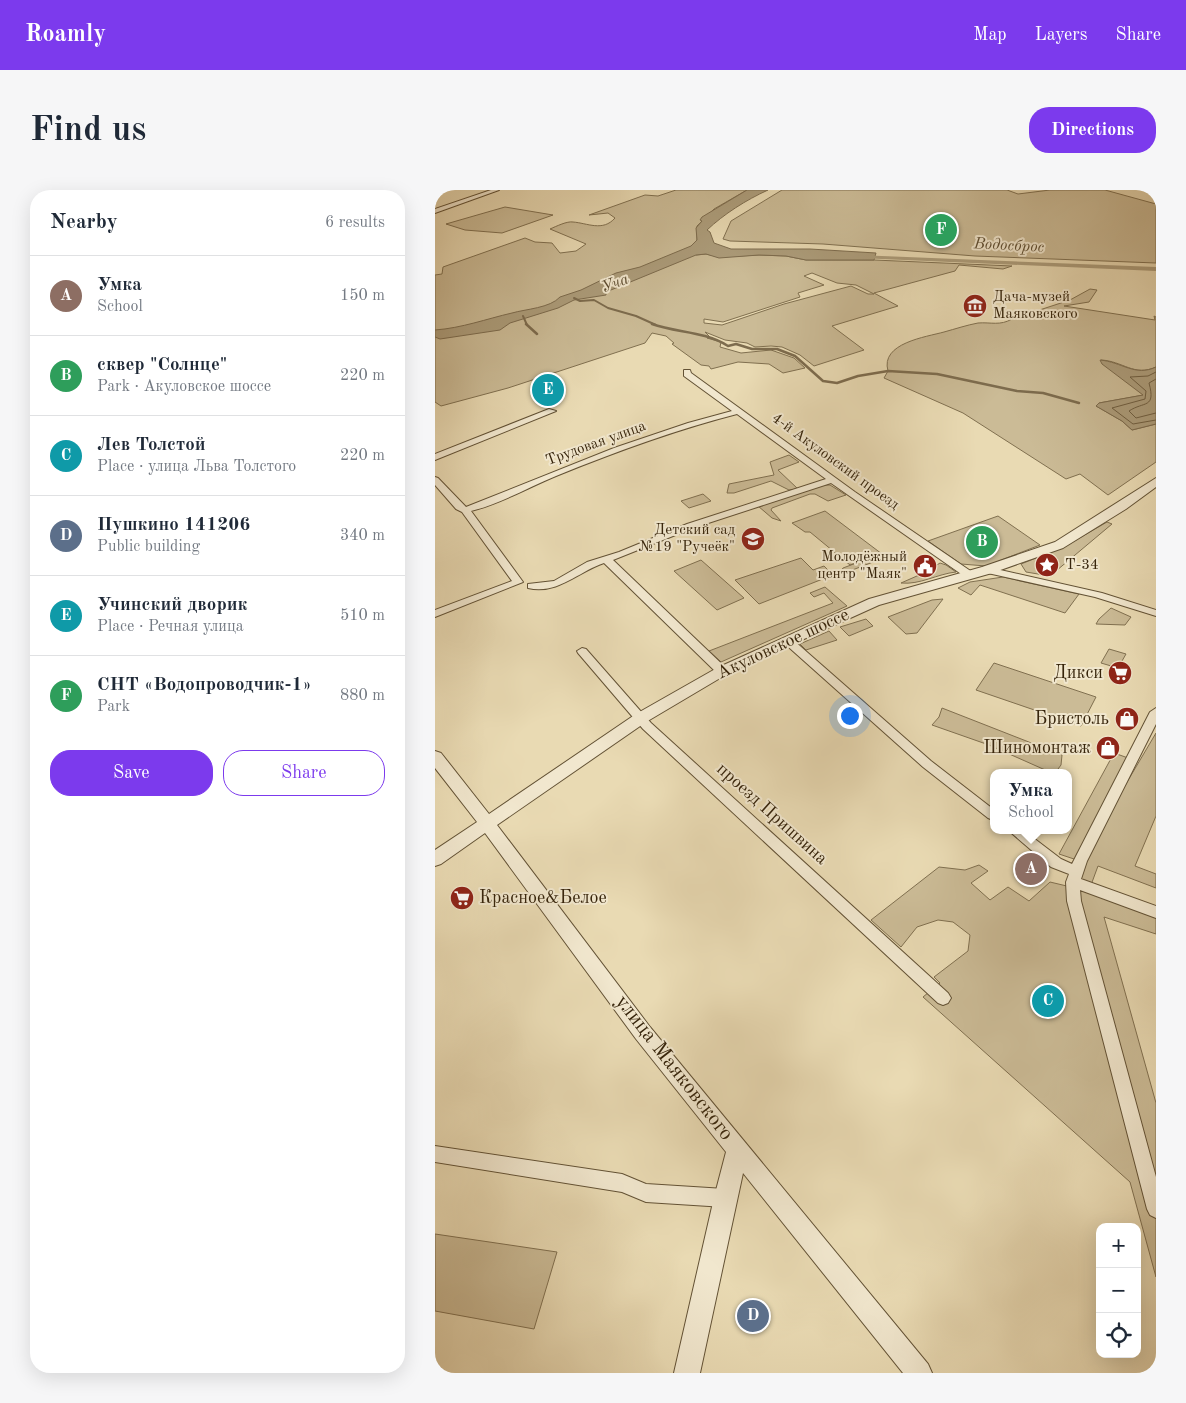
<!DOCTYPE html>
<meta charset="utf-8">
<style>
:root{--surface:#fff;--page:#f6f6f7;--text:#1f2937;--muted:#747a83;--line:#e0e1e3;--accent:#7c3aed}
body{margin:0;font-family:"Old Standard TT",serif;background:var(--page);color:var(--text)}
.controls{position:absolute;right:15px;bottom:15px;display:grid;overflow:hidden;border-radius:10px;box-shadow:0 5px 20px #0002}
.controls button{width:45px;height:45px;display:grid;place-items:center;padding:0;border:0;border-bottom:1px solid var(--line);background:var(--surface);color:var(--text);font:25px sans-serif}
.you{position:absolute;left:414px;top:525px;width:18px;height:18px;margin:-12px;border:4px solid #fff;border-radius:50%;background:#1a73e8;box-shadow:0 0 0 8px #1a73e833}
.badge{display:grid;place-items:center;width:32px;height:32px;border-radius:50%;background:var(--accent);color:#fff;font-size:16px;font-weight:700}
.pin{position:absolute;translate:-50% -50%;border:2px solid #fff;box-shadow:0 1px 5px #0006}
.popup{position:absolute;left:555px;top:579px;width:82px;height:65px;box-sizing:border-box;display:grid;place-content:center;border-radius:10px;background:var(--surface);filter:drop-shadow(0 1px 4px #0005);font-size:16px;white-space:nowrap;color:var(--muted)}
.popup b{font-size:19px;color:var(--text)}
.popup::after{content:'';position:absolute;left:50%;top:100%;margin-left:-10px;border:10px solid transparent;border-top-color:var(--surface)}
.list{margin:0;padding:0;list-style:none}
h2{display:flex;justify-content:space-between;align-items:center;height:65px;margin:0;padding:0 20px;font-size:21px}
h2 small{font-size:16px;font-weight:400;color:var(--muted)}
.list li{display:grid;grid-template-columns:32px 1fr auto;gap:15px;align-items:center;box-sizing:border-box;height:80px;padding:0 20px;border-top:1px solid var(--line)}
.list b{display:block;font-size:19px;white-space:nowrap}
.list p{margin:0;font-size:16px;white-space:nowrap;color:var(--muted)}
.list em{font-size:16px;font-style:normal;color:var(--muted)}
.actions{display:flex;gap:10px;padding:15px 20px}
.actions a{flex:1;padding:11px 0;border:1px solid var(--accent);border-radius:20px;text-align:center;font-size:18px;color:var(--accent)}
.actions .main{background:var(--accent);color:#fff}
.icon{flex:none;width:28px;height:28px;fill:none;stroke:currentColor;stroke-width:2;stroke-linecap:round;stroke-linejoin:round}
.map{position:relative;flex:none;width:721px;height:1183px;overflow:hidden;border-radius:20px}
header{display:flex;align-items:center;gap:30px;box-sizing:border-box;height:70px;padding:0 25px;background:var(--accent);color:#fff}
header strong{font-size:24px}
nav{display:flex;gap:28px;margin-inline-start:auto;font-size:18px}
.intro{display:flex;align-items:center;justify-content:space-between;box-sizing:border-box;height:120px;padding:0 30px}
h1{margin:0;font-size:35px}
.button{padding:12px 22px;border-radius:20px;background:var(--accent);color:#fff;font-size:18px;font-weight:700}
main{display:flex;gap:30px;padding:0 30px}
aside{flex:1;background:var(--surface);border-radius:20px;box-shadow:0 5px 20px #0002}
.map>svg:first-child{display:block}
.green{fill:#cbbb96;stroke:#807050;fill-rule:evenodd}
.water{fill:#ac9c7a;stroke:#7d6c4e}
.lines{fill:none;stroke-linecap:round;stroke-linejoin:round}
.shore{stroke:#716042;stroke-width:1}
.stream-far1{stroke:#7d6c4e;stroke-width:2}
.stream{stroke:#7d6c4e;stroke-width:2.5}
.canal{fill:#ac9c7a;fill-rule:evenodd}
.minor-casing{stroke:#635235;stroke-width:2}
.tertiary-casing{stroke:#635235;stroke-width:2}
.minor{fill:#f1e7ce;fill-rule:evenodd}
.tertiary{fill:#f1e7ce;fill-rule:evenodd}
.labels{text-anchor:middle;dominant-baseline:central;stroke-width:4;stroke-linejoin:round;paint-order:stroke}
.far-poi-label{font-size:15px;fill:#36240b;stroke:#f1e7ce;text-anchor:start}
.far-street-label{font-size:15px;fill:#36240b;stroke:#f1e7ce}
.far-water-label{font-size:16px;font-style:italic;fill:#5f4e32;stroke:#f1e7ce}
.street-label{font-size:18px;fill:#36240b;stroke:#f1e7ce}
.poi-label{font-size:18px;fill:#36240b;stroke:#f1e7ce;text-anchor:end}
.near-street-label{font-size:21px;fill:#36240b;stroke:#f1e7ce}
</style>
<header>
<strong>Roamly</strong>
<nav><a>Map</a><a>Layers</a><a>Share</a></nav>
</header>
<div class="intro"><h1>Find us</h1><a class="button">Directions</a></div>
<main>
<aside>
<h2>Nearby<small>6 results</small></h2>
<ul class="list">
<li><span class="badge" style="background:#8d6e63">A</span><div><b>Умка</b><p>School</p></div><em>150 m</em></li>
<li><span class="badge" style="background:#2e9e5b">B</span><div><b>сквер &quot;Солнце&quot;</b><p>Park · Акуловское шоссе</p></div><em>220 m</em></li>
<li><span class="badge" style="background:#0f9aa8">C</span><div><b>Лев Толстой</b><p>Place · улица Льва Толстого</p></div><em>220 m</em></li>
<li><span class="badge" style="background:#5c6f8a">D</span><div><b>Пушкино 141206</b><p>Public building</p></div><em>340 m</em></li>
<li><span class="badge" style="background:#0f9aa8">E</span><div><b>Учинский дворик</b><p>Place · Речная улица</p></div><em>510 m</em></li>
<li><span class="badge" style="background:#2e9e5b">F</span><div><b>СНТ «Водопроводчик-1»</b><p>Park</p></div><em>880 m</em></li>
</ul>
<div class="actions"><a class="main">Save</a><a>Share</a></div>
</aside>
<div class="map">
<svg width="721" height="1183" viewBox="0 0 721 1183">
<rect width="100%" height="100%" fill="#e9dab3"/>
<filter id="stains"><feTurbulence type="fractalNoise" baseFrequency=".004" numOctaves="4"/><feColorMatrix values="0 0 0 0 .2 0 0 0 0 .09 0 0 0 0 .02 0 0 0 .5 -.17"/></filter>
<radialGradient id="worn" r=".72"><stop offset=".6" stop-color="#630" stop-opacity="0"/><stop offset="1" stop-color="#630" stop-opacity=".3"/></radialGradient>
<path class="green" d="M241 0H312L279 19 262 36V50L256 56 261 65 271 64 284 67 324 65 351 66 371 70H439L577 76 568 79 524 75 520 81 439 103 463 116 397 136 429 160 379 176 365 165 347 157 336 156 320 157 312 153 290 150 270 142 275 147 272 148 286 152 285 157 306 163 336 160 359 168 370 178 348 183 334 174 303 172 276 179 274 176 266 175 237 154 239 153 231 146 217 143 210 153 73 198 6 216 0 212V85L7 84 8 77 90 48 100 52 117 53 125 63 141 61 151 54 115 39C122 36 132 31 138 32 152 33 168 42 180 28L173 23 154 25 210 5 223 6ZM377 83 402 93 421 95 439 104H433L416 96 349 114 287 135 269 133V129L288 132 365 107 363 103 389 95 369 86Z
M347 0H572L583 4 615 0H670L721 14V73L540 66 388 54 295 51 288 49 296 31Z
M70 17 118 25 67 43 30 40 11 34Z
M655 99 662 100 654 112 629 116 720 130 719 126 721 127V177C699 187 688 171 666 170L709 205 664 213 661 216 687 231 697 240 721 234V272L673 305 645 284 631 289 528 223 449 188 453 181C445 153 491 147 509 142 520 139 532 135 543 133 556 132 565 136 577 129L635 110Z
M354 265 364 272 343 280 363 299 354 300 336 291 299 303H292L294 294 339 285 335 272Z
M386 295H395L411 305 393 311 380 304H375L337 318 336 320 346 331 337 328 323 316Z
M268 304 276 311 254 318 246 311Z
M390 321 451 367 407 384 405 382 408 378 424 372 415 375 375 342H370L357 333Z
M563 326 605 355 551 376 526 374 493 351Z
M672 332 677 334 615 386 591 382 586 374 629 357Z
M366 368 378 380 389 376 398 385 324 414 300 390Z
M266 370 309 408 282 420 239 381Z
M505 373 511 375 521 382C502 384 485 395 466 393L491 382Z
M568 387 644 404 630 423 545 395 536 405 523 398 535 392Z
M390 397 412 416 286 472 274 461 398 413 389 403 379 407 375 403Z
M508 409 482 443 471 444 453 427 497 410Z
M676 418 696 427 690 435 661 434 664 429Z
M431 429 438 436 414 446 405 437Z
M394 441 402 450 371 460 365 454Z
M674 459 691 464 683 478 666 473Z
M559 473 661 507 646 536 541 500Z
M507 518 627 565 626 575 620 583H617L554 555 497 535 504 527Z
M721 543V626L700 676 721 684V698L663 676 656 695 638 684 645 671 624 664 679 563 696 569 649 665Z
M544 675 553 681 536 693 555 710 573 697 594 711 615 692 661 703 721 726V744L669 727 721 913V1087L695 992 488 807 505 793 499 787 533 761 535 745 518 732 503 730 482 737 466 757 436 730 504 677 530 680Z
M0 1044 122 1062 99 1139 0 1121Z"/>
<path class="water" d="M312 0H333C311 10 289 24 272 40L275 42 279 53 296 59H375L441 63 439 70H371L351 66 324 65 284 68 271 64 261 65 171 102V105L139 110 123 118 75 133 65 140 5 149 0 147V140C27 138 51 129 77 123 91 119 115 118 125 107L146 100 181 83 205 77 256 56 262 50 261 38 267 31 265 30 267 27Z
M665 170C687 172 700 187 721 177V234L697 240 687 231 661 216 664 213 708 205 667 174Z"/>
<g class="lines">
<path class="shore" d="M721 182 713 186 695 187 711 201 710 209 677 218 698 234 721 230
M721 189 714 193C721 219 709 211 694 221L701 228 721 223"/>
<path class="stream-far1" d="M139 108 145 111 159 110 173 118 201 126 221 135
M88 126 92 135"/>
<path class="stream" d="M91 134 102 144
M217 134C242 143 270 141 293 156L301 154 317 159H342L360 166 388 191 402 193 423 186 453 181 502 184 582 201 608 203 644 213"/>
<path class="canal" d="M422 65 721 77V81L424 68 422 67Z"/>
<g class="minor-casing">
<path id="minor" d="M56 0H64L0 23V19Z
M249 180H255L256 183 420 302 537 382V386H529L396 293 258 338 178 370 291 478 293 481 291 484H283L169 373C144 381 123 405 93 398V394L119 391 152 372 184 362 252 334 391 289 302 224C240 240 180 262 121 286 92 298 65 314 36 321L88 392 0 427V420L77 391 27 322 21 319 0 295V287L3 288 31 317 179 258 253 233 297 221 249 186Z
M114 219 121 221 0 270V264Z
M552 377 667 403 721 420V426L660 407 548 382 547 380Z
M353 448 357 449 496 571 558 619V630L553 628 488 577 349 453 348 451 349 449Z
M147 458 151 459 216 533 513 803 516 808 513 813 508 815 503 813 208 539 143 463 142 461Z
M721 518V534L652 671 646 689 721 716V728L645 700 646 711 721 987V1028L715 1025 712 1019 632 711 631 692 634 684 616 677 573 640H588L626 669 637 674 715 522Z
M0 956 187 984 211 994 290 999 296 1002 299 1008 296 1014 290 1017 211 1012 187 1002 0 972Z"/>
</g>
<g class="tertiary-casing">
<path id="tertiary" d="M721 288V297L691 319 628 358 557 383 444 415 292 484 211 532 62 635 215 837 493 1174 497 1183H468L308 983 265 1183H239L279 1008 291 962 201 849 50 643 6 674 0 676V660L42 632 0 578V561L6 563 54 624 201 524 282 478 434 409 547 377 620 352Z"/>
</g>
<use href="#minor" class="minor"/>
<use href="#tertiary" class="tertiary"/>
</g>
<defs>
<g id="museum-disc" transform="scale(1.25)"><circle r="9.5" fill="#8f2418" stroke="#f1e7ce"/><path d="M0-6L6-3V-2H-6V-3ZM-5-1h2V3h-2ZM-1-1h2V3h-2ZM3-1h2V3H3ZM-6 4H6V6H-6Z" fill="#fff"/></g>
<g id="school-disc" transform="scale(1.25)"><circle r="9.5" fill="#8f2418" stroke="#f1e7ce"/><path d="M0-5L7-2L0 1L-7-2ZM-4 1L0 2.5L4 1V4Q0 6-4 4Z" fill="#fff"/></g>
<g id="sight-disc" transform="scale(1.25)"><circle r="9.5" fill="#8f2418" stroke="#f1e7ce"/><path d="M0-6L1.8-2.2L6-1.7L2.9 1.2L3.7 5.4L0 3.3L-3.7 5.4L-2.9 1.2L-6-1.7L-1.8-2.2Z" fill="#fff"/></g>
<g id="civic-disc" transform="scale(1.25)"><circle r="9.5" fill="#8f2418" stroke="#f1e7ce"/><path d="M-.6-6.5H3V-4.5H.6V-3L4-1V1h2V6H-6V1h2V-1L-.6-3ZM-1.2 2.5V6h2.4V2.5Z" fill="#fff"/></g>
<g id="supermarket-disc" transform="scale(1.25)"><circle r="9.5" fill="#8f2418" stroke="#f1e7ce"/><path d="M-6-5.5h2.5l.6 2H6L4.5 2H-2.5L-4.4-4H-6ZM-1.5 3.2a1.3 1.3 0 1 0 .1 0ZM3 3.2a1.3 1.3 0 1 0 .1 0Z" fill="#fff"/></g>
<g id="shop-disc" transform="scale(1.25)"><circle r="9.5" fill="#8f2418" stroke="#f1e7ce"/><path d="M-5-2.5h2.3a2.7 3.5 0 0 1 5.4 0H5L5.5 6h-11ZM-1.5-2.5h3a1.5 2.3 0 0 0-3 0Z" fill="#fff"/></g>
</defs>
<g fill-rule="evenodd">
<use href="#museum-disc" x="540" y="116"/>
<use href="#school-disc" x="318" y="349"/>
<use href="#sight-disc" x="612" y="375"/>
<use href="#civic-disc" x="490" y="376"/>
<use href="#supermarket-disc" x="685" y="483"/>
<use href="#shop-disc" x="692" y="529"/>
<use href="#shop-disc" x="673" y="558"/>
<use href="#supermarket-disc" x="27" y="708"/>
</g>
<g class="labels">
<g class="far-poi-label">
<text x="558" y="107">Дача-музей<tspan x="558" dy="17">Маяковского</tspan></text>
<text x="300" y="340" text-anchor="end">Детский сад<tspan x="300" dy="17">№19 "Ручеёк"</tspan></text>
<text x="472" y="367" text-anchor="end">Молодёжный<tspan x="472" dy="17">центр "Маяк"</tspan></text>
<text x="630" y="375">Т-34</text>
</g>
<g class="far-street-label">
<text transform="translate(161 254) rotate(-20)">Трудовая улица</text>
<text transform="translate(400 272) rotate(36)">4-й Акуловский проезд</text>
</g>
<g class="far-water-label">
<text transform="translate(574 56) rotate(3)">Водосброс</text>
<text transform="translate(180 94) rotate(-21)">Уча</text>
</g>
<g class="street-label">
<text transform="translate(348 454) rotate(-25)">Акуловское шоссе</text>
<text transform="translate(337 624) rotate(42)">проезд Пришвина</text>
</g>
<g class="poi-label">
<text x="668" y="483">Дикси</text>
<text x="674" y="529">Бристоль</text>
<text x="656" y="558">Шиномонтаж</text>
<text x="44" y="708" text-anchor="start">Красное&amp;Белое</text>
</g>
<g class="near-street-label">
<text transform="translate(239 878) rotate(52)">улица Маяковского</text>
</g>
</g>
<rect width="100%" height="100%" filter="url(#stains)"/>
<rect width="100%" height="100%" fill="url(#worn)"/>
</svg>
<div class="controls">
<button>+</button>
<button>−</button>
<button><svg class="icon" aria-label="locate" viewBox="0 0 24 24"><circle cx="12" cy="12" r="6"/><path d="M12 2v4M12 18v4M2 12h4M18 12h4"/></svg></button>
</div>
<div class="you"></div>
<div class="pin badge" style="left:596px;top:679px;background:#8d6e63">A</div>
<div class="popup"><b>Умка</b>School</div>
<div class="pin badge" style="left:547px;top:352px;background:#2e9e5b">B</div>
<div class="pin badge" style="left:613px;top:811px;background:#0f9aa8">C</div>
<div class="pin badge" style="left:318px;top:1126px;background:#5c6f8a">D</div>
<div class="pin badge" style="left:113px;top:200px;background:#0f9aa8">E</div>
<div class="pin badge" style="left:506px;top:40px;background:#2e9e5b">F</div>
</div>
</main>
